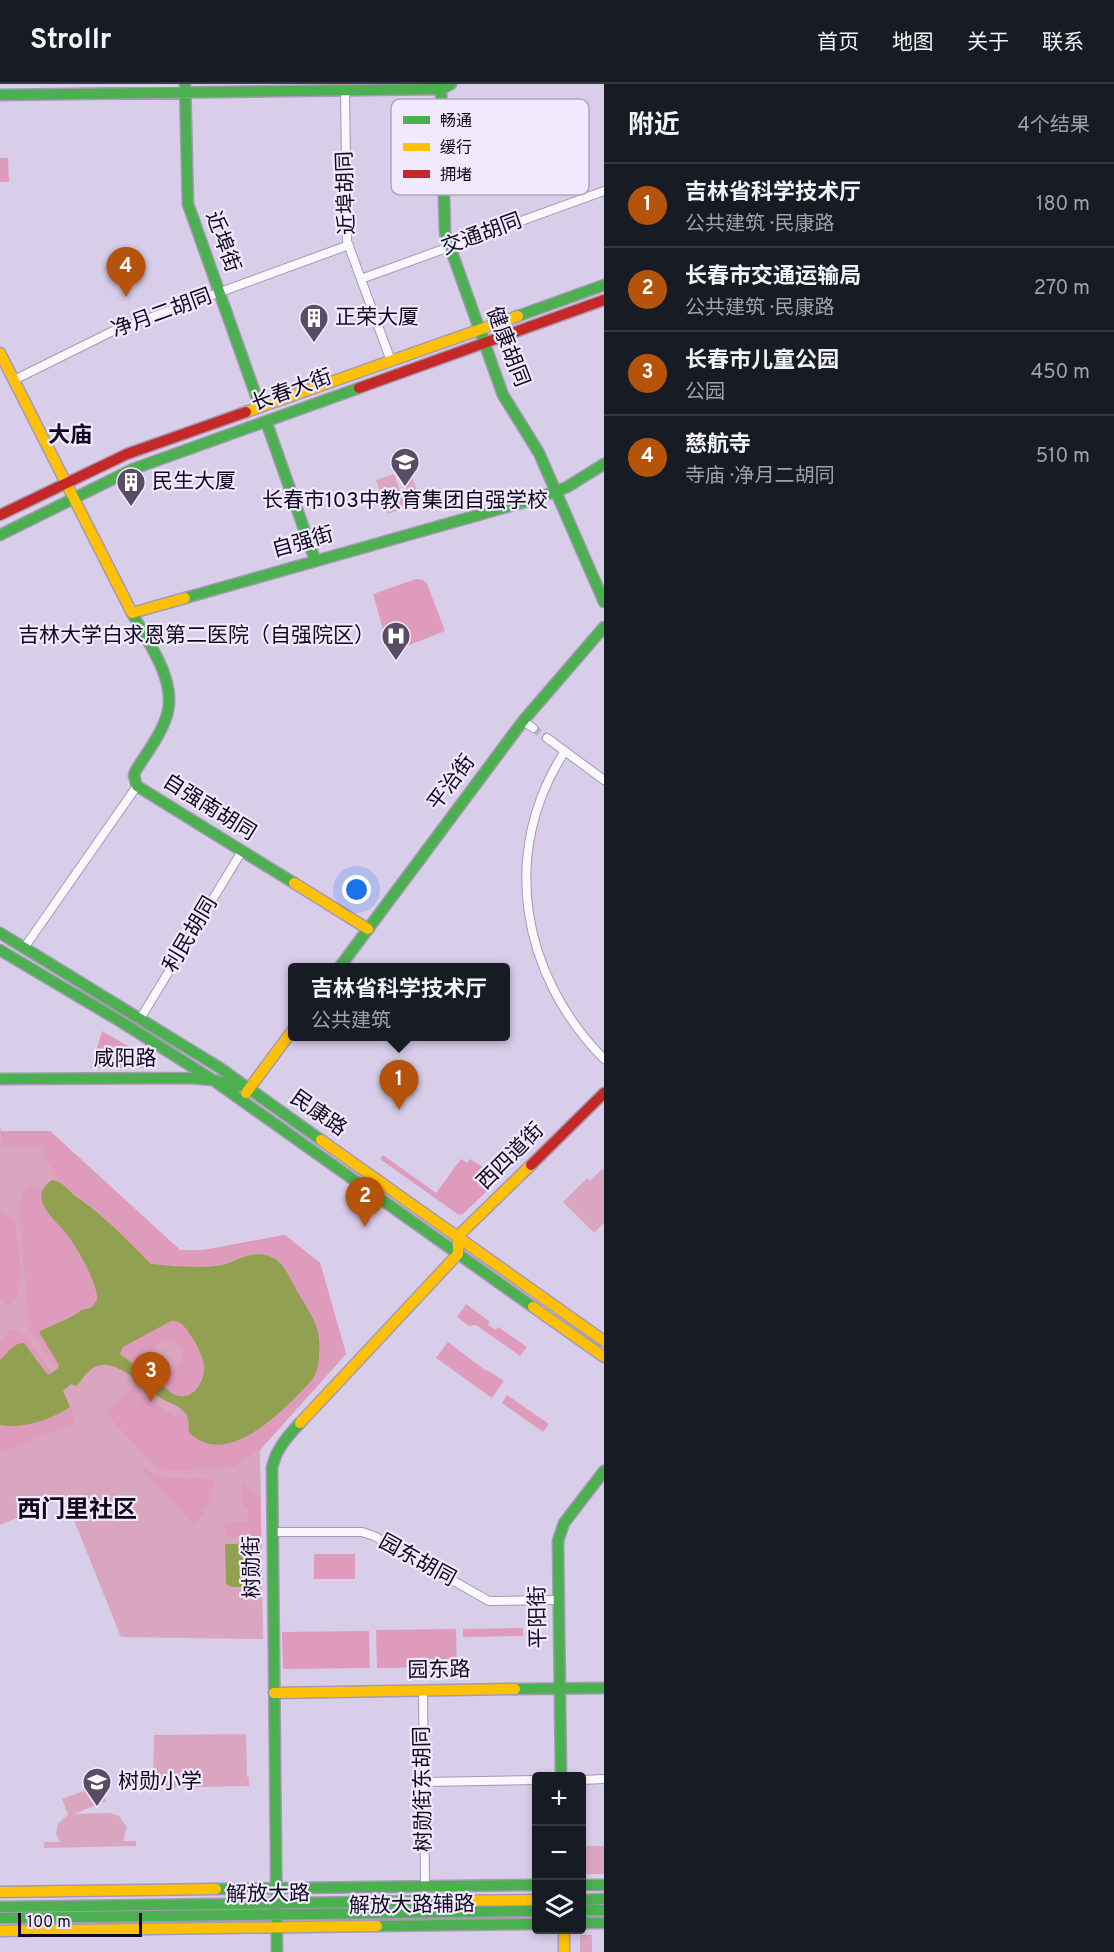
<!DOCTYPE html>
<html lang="zh">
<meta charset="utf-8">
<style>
:root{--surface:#171b24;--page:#20242c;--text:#f1f3f6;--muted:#9ea1a6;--line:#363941;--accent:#b45309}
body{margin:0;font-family:Overpass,"Noto Sans SC",sans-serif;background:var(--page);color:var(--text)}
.controls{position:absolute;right:18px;bottom:18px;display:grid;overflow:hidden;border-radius:6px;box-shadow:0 3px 9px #0003}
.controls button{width:54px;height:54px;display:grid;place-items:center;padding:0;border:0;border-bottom:2px solid var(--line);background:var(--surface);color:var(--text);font:30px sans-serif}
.scale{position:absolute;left:18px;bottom:15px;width:124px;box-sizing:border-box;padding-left:6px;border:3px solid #12081e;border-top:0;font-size:16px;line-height:21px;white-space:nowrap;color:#12081e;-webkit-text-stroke:4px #f1eafe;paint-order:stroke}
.you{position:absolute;left:357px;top:806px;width:21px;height:21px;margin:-15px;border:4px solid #fff;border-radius:50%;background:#1a73e8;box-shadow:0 0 0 9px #1a73e833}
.badge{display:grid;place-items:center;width:39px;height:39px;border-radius:50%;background:var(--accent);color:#fff;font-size:20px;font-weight:700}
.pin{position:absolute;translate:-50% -50px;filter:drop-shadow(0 2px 3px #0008)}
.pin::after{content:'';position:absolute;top:32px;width:21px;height:18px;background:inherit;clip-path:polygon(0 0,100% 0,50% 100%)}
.popup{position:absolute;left:288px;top:879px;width:222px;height:78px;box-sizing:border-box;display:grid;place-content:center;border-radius:6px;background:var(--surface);filter:drop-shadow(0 2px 4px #0005);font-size:20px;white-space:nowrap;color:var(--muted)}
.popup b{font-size:22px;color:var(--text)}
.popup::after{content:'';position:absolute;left:50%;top:100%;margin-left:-12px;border:12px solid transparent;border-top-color:var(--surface)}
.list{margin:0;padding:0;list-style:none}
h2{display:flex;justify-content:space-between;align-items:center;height:78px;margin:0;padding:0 24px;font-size:26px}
h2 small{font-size:20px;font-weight:400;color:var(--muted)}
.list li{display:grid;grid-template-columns:39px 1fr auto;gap:18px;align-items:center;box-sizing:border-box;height:84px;padding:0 24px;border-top:2px solid var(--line)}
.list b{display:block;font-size:22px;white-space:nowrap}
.list p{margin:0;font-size:20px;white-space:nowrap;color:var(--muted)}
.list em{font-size:20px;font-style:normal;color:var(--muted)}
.icon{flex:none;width:33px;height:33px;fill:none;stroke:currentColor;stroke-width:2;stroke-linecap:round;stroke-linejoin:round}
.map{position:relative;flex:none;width:604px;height:1868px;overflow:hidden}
header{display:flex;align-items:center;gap:36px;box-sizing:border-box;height:84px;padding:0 30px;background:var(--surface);border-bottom:2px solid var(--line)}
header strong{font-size:28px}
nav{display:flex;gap:33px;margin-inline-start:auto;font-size:21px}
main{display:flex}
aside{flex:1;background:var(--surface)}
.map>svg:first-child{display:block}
.green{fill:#daa6bf}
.forest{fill:#de9bbb}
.water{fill:#91a051;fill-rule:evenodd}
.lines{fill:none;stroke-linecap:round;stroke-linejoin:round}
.street-tunnel{stroke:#bbb0cb;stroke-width:8;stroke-dasharray:8 4;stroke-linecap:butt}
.street-casing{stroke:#a49ab1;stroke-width:10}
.fast-casing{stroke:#a49ab1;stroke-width:13}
.slow-casing{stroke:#a49ab1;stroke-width:13}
.jam-casing{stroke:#a49ab1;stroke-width:13}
.street{stroke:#f9f8fc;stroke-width:8}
.fast{stroke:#4caf50;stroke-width:10}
.slow{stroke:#ffc107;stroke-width:10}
.jam{stroke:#c62828;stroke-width:10}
.labels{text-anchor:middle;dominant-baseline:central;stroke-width:4.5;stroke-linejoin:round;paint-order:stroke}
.street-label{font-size:21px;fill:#12081e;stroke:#f1eafe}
.poi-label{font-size:21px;fill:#12081e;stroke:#f1eafe;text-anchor:start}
.neighbourhood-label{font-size:22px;font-weight:bold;fill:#12081e;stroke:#f1eafe}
.quarter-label{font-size:24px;font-weight:bold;fill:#12081e;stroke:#f1eafe}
.key{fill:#f1eafe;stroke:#aea6bb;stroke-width:1.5}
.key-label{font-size:16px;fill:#12081e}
</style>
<header>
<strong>Strollr</strong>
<nav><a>首页</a><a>地图</a><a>关于</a><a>联系</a></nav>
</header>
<main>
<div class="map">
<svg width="604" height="1868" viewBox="0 0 604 1868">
<rect width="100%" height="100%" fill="#d9ceea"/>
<path class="green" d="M402 365 419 412 410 415 393 368Z
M394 390 406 423 388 430 376 396Z
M0 1041 1 1047H50L180 1166H204L285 1151 320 1179 346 1270 260 1366 263 1555 121 1553 65 1414 0 1441Z
M602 1085 604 1087V1139L594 1149 563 1118 587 1094 590 1097Z
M246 1650 247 1693H249V1702L153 1704 154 1651Z
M100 1701 106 1717 74 1730 110 1729 119 1732 127 1743 123 1757H136V1762L44 1764V1758H60L56 1749 58 1740 68 1730 62 1715Z
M582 1762H604V1790H582Z
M580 1851H592V1868H580Z"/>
<path class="forest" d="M0 74H8L9 98H0Z
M416 495 423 496 427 500 445 547 399 565H393L387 560 373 510Z
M102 947 152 976 154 979 151 984H91Z
M1 1047H50L180 1166H204L285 1151 320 1179 346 1270 260 1366 239 1377 237 1383 162 1387 150 1378 106 1329 132 1304 146 1315 176 1333 181 1325 188 1333 189 1348 227 1359 242 1356 271 1337 302 1306 316 1289 321 1256 292 1198 282 1181 269 1172 259 1170 241 1173 214 1182 151 1180 101 1129 56 1096 50 1081 44 1076 43 1061H1Z
M383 1071 436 1109 461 1075 467 1079 470 1075 484 1084 490 1076 506 1089 463 1130 459 1131 380 1075Z
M29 1101 44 1106 43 1109C61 1142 84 1173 97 1208V1216L91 1224 81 1226C74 1233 50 1241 39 1248L59 1281 57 1285 29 1245 19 1124 23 1107Z
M0 1126 14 1136 16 1141C17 1160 29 1215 7 1221L0 1215Z
M466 1220 490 1238 488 1241 496 1246 498 1243 527 1263 520 1272 476 1241 469 1242 457 1233Z
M171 1237C174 1237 177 1237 180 1238 189 1244 204 1272 204 1283 204 1296 193 1318 177 1312 166 1308 156 1297 147 1290L155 1281 158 1285 167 1288 180 1281 183 1267C174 1251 154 1254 151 1273L139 1284 120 1270 123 1263Z
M10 1246 17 1247 24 1251 52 1289 47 1290 24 1259C14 1258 7 1270 0 1276V1257Z
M448 1258 486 1287 487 1286 504 1297 492 1314 436 1274Z
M507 1311 549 1340 543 1348 502 1319Z
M70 1323C73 1328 76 1336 71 1342L25 1358 0 1369V1341C23 1344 50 1336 70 1323Z
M146 1384C164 1402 191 1390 215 1396L207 1423 195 1441 142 1386Z
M242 1399 261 1414V1453H226L225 1439 248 1438V1424L242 1420Z
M314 1470H355V1495H314Z
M523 1544V1552L463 1553V1545Z
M456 1545 457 1583 377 1584 376 1546Z
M369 1547 370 1584 283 1585 282 1548Z"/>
<path class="water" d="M52 1096C63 1097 69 1108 78 1114 106 1133 128 1157 151 1180 172 1182 195 1184 216 1182 234 1180 250 1165 269 1172 284 1177 290 1195 297 1207 310 1230 322 1242 319 1270 319 1280 317 1288 312 1296 287 1323 227 1388 189 1348 188 1342 190 1336 186 1330 180 1322 170 1319 162 1315 146 1305 120 1278 101 1281 89 1283 83 1294 77 1302L71 1300 63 1307 70 1323C50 1336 24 1345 0 1341V1276C7 1270 14 1258 24 1259L47 1290H50L58 1284 59 1281 39 1248C49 1242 75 1233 81 1226L91 1224 97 1216C99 1202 78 1166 69 1153 59 1138 24 1115 52 1096ZM171 1237C175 1237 177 1237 180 1239 189 1245 203 1270 204 1281 206 1298 191 1320 173 1310L120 1270 123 1263Z
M225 1460H254L255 1503H232L226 1500Z"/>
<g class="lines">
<path class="street-tunnel" d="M533 644 547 654"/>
<g class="street-casing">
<path id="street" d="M345 6 347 157 391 277
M361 195 604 107
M14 296 111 248 349 161
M523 637 533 644
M547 654 604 696
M565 667C499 768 521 891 604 975
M24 864 137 702
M140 935 242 767
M273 1448H362L374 1452 489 1517 558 1516
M423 1607 425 1803
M582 1696 604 1695
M424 1698 536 1696"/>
</g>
<g class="fast-casing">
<path id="fast" d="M185 0 188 120 260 323
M441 5 445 149 503 311 539 369 604 518
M0 11 441 5 451 0
M518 232 604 201
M266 337 315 476
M0 451 133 385 359 304
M185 514 535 415 567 403 604 380
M132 529C147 557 175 593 168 627 163 649 146 669 135 688L134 692 137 702 294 799
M0 849 220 984 321 1056
M0 866 123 939 213 996 533 1223
M339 884 523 637 604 543
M0 995 190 994 213 996 248 1004
M515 1605 604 1604
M561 1692 558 1457 564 1439 604 1387
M582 1801H604
M216 1805 536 1801
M582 1816 604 1815
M0 1823 443 1817
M582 1826H604
M0 1834 536 1827
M582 1839H604
M377 1842 536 1840
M277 1868 272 1384C276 1365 287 1353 300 1339"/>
</g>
<g class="slow-casing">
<path id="slow" d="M0 269 132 529 185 514
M246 328 518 232
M294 799 368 845
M246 1009 292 947
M321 1056 604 1257
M533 1223 604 1273
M300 1339 458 1170V1152L531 1081
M274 1609 515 1605
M0 1808 216 1805
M443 1817 536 1816
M564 1846V1868
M0 1847 377 1842"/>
</g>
<g class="jam-casing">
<path id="jam" d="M359 304 604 216
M0 431 127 370 246 328
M531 1081 604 1009"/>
</g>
<use href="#street" class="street"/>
<use href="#fast" class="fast"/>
<use href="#slow" class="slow"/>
<use href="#jam" class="jam"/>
</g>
<defs>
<g id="building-pin" transform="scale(1.5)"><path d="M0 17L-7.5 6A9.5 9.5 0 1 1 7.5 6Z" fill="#584d65" stroke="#f1eafe"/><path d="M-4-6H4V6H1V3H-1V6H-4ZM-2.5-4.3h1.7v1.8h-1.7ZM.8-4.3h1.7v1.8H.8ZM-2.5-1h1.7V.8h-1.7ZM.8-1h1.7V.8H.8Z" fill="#fff"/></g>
<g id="school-pin" transform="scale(1.5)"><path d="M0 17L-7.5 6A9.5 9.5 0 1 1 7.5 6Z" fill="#584d65" stroke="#f1eafe"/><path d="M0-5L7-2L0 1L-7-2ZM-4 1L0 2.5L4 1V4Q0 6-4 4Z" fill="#fff"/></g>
<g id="hospital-pin" transform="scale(1.5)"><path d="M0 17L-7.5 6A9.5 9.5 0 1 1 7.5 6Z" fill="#584d65" stroke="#f1eafe"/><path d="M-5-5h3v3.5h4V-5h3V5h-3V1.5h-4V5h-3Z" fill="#fff"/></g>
</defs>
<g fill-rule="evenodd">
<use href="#building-pin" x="314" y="234"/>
<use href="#school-pin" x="405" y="378"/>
<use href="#building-pin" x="131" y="398"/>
<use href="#hospital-pin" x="396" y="552"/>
<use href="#school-pin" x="97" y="1698"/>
</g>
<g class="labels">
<g class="street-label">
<text transform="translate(347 109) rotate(-92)">近埠胡同</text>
<text transform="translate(482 151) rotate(-20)">交通胡同</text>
<text transform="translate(222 158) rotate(70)">近埠街</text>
<text transform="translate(162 230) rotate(-20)">净月二胡同</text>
<text transform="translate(507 263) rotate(69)">健康胡同</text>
<text transform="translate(292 307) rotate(-20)">长春大街</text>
<text transform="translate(303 459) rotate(-16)">自强街</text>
<text transform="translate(452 699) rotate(-53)">平治街</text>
<text transform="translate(209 724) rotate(32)">自强南胡同</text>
<text transform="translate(191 851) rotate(-59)">利民胡同</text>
<text x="125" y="975">咸阳路</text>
<text transform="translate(318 1030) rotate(35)">民康路</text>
<text transform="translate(511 1073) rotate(-45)">西四道街</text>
<text transform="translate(417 1477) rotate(29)">园东胡同</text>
<text transform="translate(253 1483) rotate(-91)">树勋街</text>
<text transform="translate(539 1533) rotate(-91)">平阳街</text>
<text transform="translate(439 1587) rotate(-1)">园东路</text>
<text transform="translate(424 1705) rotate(-91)">树勋街东胡同</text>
<text transform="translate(268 1811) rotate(-1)">解放大路</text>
<text transform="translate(412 1822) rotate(-1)">解放大路辅路</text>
</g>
<g class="poi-label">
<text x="335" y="234">正荣大厦</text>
<text x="152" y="398">民生大厦</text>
<text x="405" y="417" text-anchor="middle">长春市103中教育集团自强学校</text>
<text x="375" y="552" text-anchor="end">吉林大学白求恩第二医院（自强院区）</text>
<text x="118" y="1698">树勋小学</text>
</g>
<g class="neighbourhood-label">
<text x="70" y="352">大庙</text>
</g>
<g class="quarter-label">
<text x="77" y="1427">西门里社区</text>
</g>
</g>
<rect x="391" y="15" width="198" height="96" rx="9" class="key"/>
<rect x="403" y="32" width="27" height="8" fill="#4caf50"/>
<rect x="403" y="59" width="27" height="8" fill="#ffc107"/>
<rect x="403" y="86" width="27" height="8" fill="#c62828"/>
<g class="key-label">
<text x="440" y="42">畅通</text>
<text x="440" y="69">缓行</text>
<text x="440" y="96">拥堵</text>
</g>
</svg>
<div class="controls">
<button>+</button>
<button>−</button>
<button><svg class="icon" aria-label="layers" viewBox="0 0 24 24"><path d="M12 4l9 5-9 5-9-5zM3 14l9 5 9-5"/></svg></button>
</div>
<div class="scale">100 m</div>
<div class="you"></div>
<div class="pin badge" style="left:399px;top:1026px">1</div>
<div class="popup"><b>吉林省科学技术厅</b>公共建筑</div>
<div class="pin badge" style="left:365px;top:1143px">2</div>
<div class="pin badge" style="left:151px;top:1318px">3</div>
<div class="pin badge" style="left:126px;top:213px">4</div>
</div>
<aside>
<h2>附近<small>4个结果</small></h2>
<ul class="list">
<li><span class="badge">1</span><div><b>吉林省科学技术厅</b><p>公共建筑 · 民康路</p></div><em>180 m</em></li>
<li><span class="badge">2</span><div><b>长春市交通运输局</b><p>公共建筑 · 民康路</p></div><em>270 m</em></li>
<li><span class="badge">3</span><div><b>长春市儿童公园</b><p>公园</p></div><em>450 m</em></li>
<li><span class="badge">4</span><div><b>慈航寺</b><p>寺庙 · 净月二胡同</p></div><em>510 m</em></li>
</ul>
</aside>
</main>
